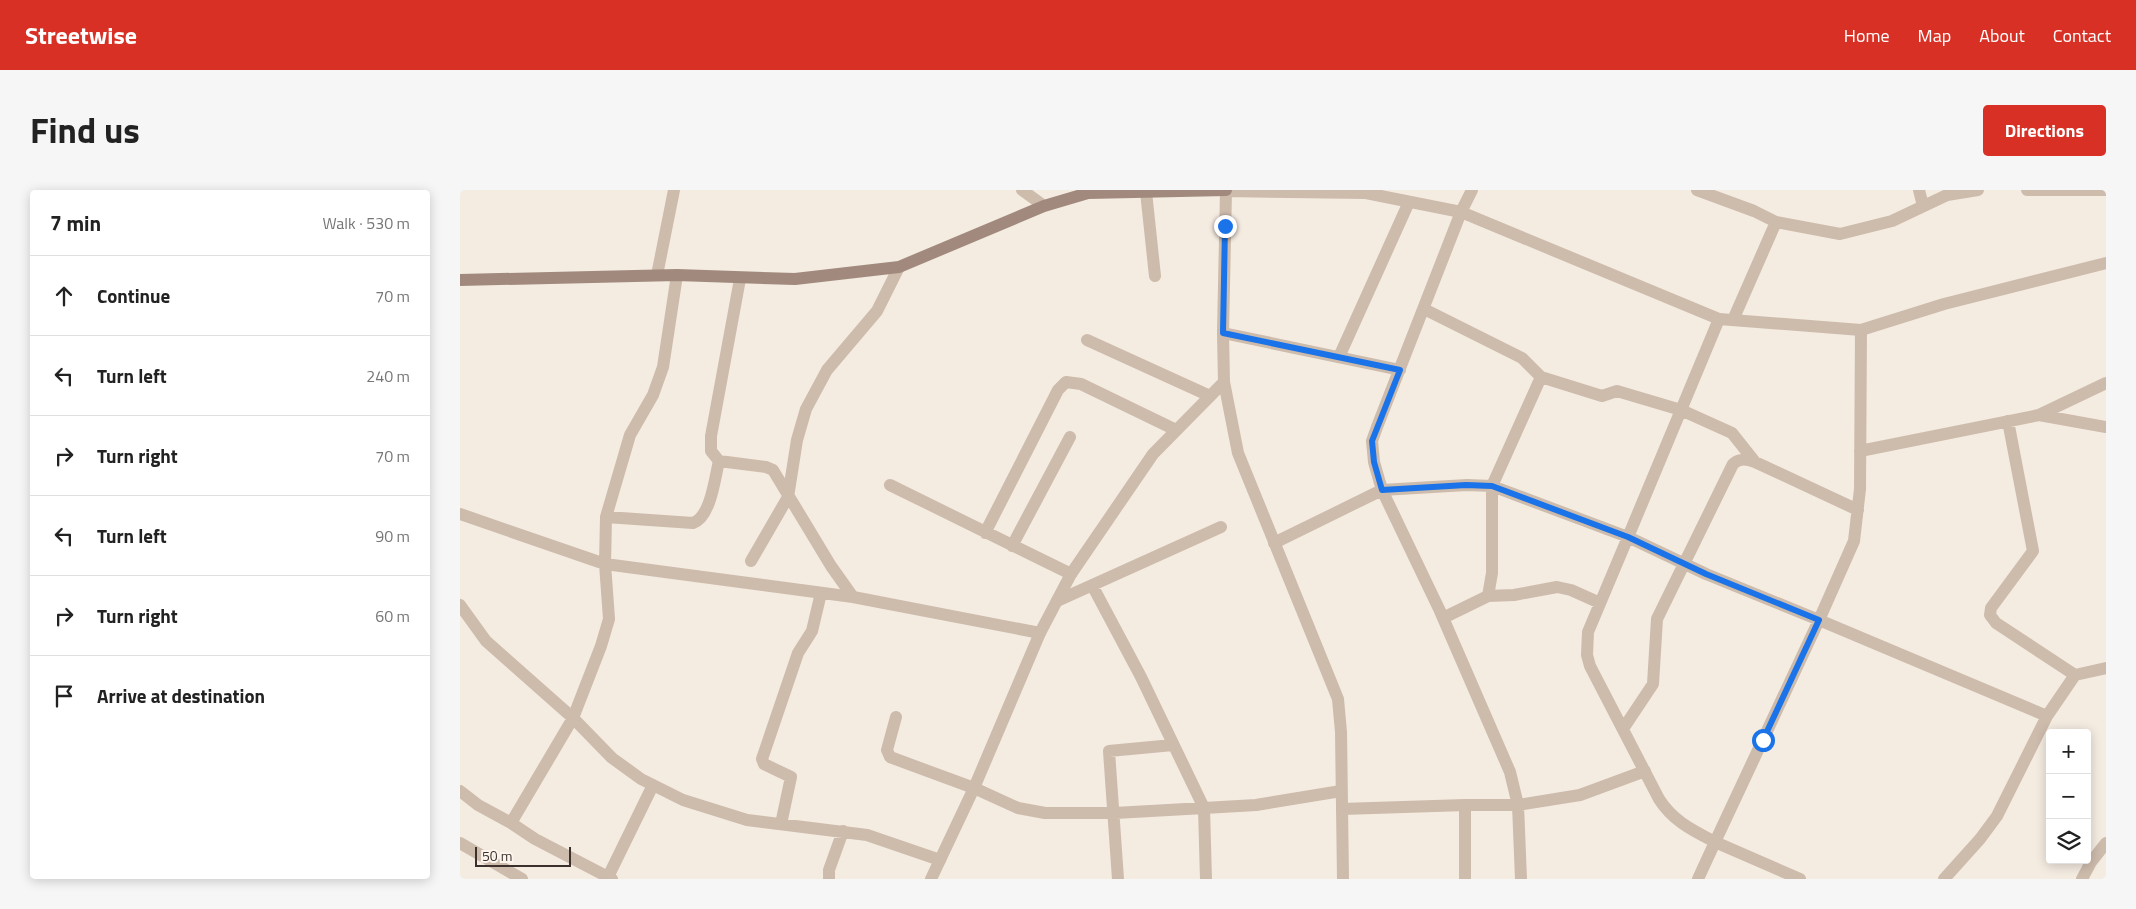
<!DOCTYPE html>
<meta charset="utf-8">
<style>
:root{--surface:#fff;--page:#f6f6f6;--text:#222;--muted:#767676;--line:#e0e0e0;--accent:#d93025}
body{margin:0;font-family:"Titillium Web",sans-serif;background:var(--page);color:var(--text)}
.controls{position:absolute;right:15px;bottom:15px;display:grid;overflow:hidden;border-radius:5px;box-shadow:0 2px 12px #0003}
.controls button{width:45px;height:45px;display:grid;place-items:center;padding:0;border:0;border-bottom:1px solid var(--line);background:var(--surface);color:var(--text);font:25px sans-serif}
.scale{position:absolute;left:15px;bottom:12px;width:96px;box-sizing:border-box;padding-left:5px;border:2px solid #3b302b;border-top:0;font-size:14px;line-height:18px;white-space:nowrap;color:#3b302b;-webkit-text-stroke:4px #fbf5ee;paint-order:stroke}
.stop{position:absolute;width:15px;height:15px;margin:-11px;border:4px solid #1a73e8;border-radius:50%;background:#fff}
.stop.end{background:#1a73e8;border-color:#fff;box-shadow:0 1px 5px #0008}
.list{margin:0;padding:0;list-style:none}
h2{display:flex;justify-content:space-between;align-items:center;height:65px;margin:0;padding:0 20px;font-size:21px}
h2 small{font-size:16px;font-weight:400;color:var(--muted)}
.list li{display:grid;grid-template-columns:32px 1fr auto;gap:15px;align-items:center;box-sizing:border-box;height:80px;padding:0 20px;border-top:1px solid var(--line)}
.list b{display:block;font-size:19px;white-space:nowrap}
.list em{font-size:16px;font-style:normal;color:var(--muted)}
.icon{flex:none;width:28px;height:28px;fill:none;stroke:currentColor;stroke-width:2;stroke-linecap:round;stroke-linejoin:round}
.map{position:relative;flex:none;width:1646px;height:689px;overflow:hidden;border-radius:5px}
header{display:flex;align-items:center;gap:30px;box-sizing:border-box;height:70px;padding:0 25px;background:var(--accent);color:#fff}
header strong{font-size:24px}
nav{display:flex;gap:28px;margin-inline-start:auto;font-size:18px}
.intro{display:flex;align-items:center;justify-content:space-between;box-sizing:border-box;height:120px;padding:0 30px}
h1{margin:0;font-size:35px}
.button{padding:12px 22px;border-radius:5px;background:var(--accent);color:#fff;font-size:18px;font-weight:700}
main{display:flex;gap:30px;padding:0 30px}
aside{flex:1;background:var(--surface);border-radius:5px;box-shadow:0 2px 12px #0003}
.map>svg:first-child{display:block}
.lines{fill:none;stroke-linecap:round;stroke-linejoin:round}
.minor{stroke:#cdbbac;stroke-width:12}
.tertiary{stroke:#cdbbac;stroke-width:12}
.secondary{stroke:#a18a7d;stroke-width:12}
.route{stroke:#1a73e8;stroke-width:6}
</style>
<header>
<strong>Streetwise</strong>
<nav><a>Home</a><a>Map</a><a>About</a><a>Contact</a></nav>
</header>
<div class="intro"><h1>Find us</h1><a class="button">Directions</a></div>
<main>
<aside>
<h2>7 min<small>Walk · 530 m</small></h2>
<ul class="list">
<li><svg class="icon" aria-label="ahead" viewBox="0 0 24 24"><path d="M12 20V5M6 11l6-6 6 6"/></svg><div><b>Continue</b></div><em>70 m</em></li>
<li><svg class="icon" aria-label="left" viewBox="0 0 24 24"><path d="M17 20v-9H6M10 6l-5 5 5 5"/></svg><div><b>Turn left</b></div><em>240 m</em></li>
<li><svg class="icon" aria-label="right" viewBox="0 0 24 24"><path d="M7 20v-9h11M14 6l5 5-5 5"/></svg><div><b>Turn right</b></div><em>70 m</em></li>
<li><svg class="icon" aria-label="left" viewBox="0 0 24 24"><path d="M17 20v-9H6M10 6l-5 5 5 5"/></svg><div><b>Turn left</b></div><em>90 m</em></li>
<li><svg class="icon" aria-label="right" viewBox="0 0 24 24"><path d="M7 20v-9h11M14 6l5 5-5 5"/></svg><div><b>Turn right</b></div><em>60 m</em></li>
<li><svg class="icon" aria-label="arrive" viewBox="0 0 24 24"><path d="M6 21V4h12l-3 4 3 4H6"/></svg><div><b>Arrive at destination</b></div></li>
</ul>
</aside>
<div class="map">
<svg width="1646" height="689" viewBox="0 0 1646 689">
<rect width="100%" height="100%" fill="#f4ebe1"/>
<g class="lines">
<path class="minor" d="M562 0 584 16
M1012 0 1001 22 917 237 912 251 914 272 922 300 980 421 1050 582 1058 615 1061 689
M1237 0 1294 21 1316 32 1380 44 1432 31 1487 5 1518 0
M1459 0 1463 16
M1567 0H1646
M686 2 695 86
M197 85 214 0
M280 89 251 246V261L259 271 306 277 313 280 371 376 393 407
M964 119 1062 168 1081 187 1142 206 1157 201 1221 220 1272 243 1295 272
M1259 129 1168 347 1246 384 1359 430 1394 351 1400 299 1401 140
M1273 130 1316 32
M763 143 940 180
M627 150 750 206
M879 167 949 12
M1579 225 1646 193
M1400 261 1579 225 1646 237
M430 295 611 384
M0 324 145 374 393 407 580 443
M146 327 233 333C251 327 255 287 259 271
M525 343 598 200 606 192 621 194 716 240
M814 353 922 300 1007 295 1032 296 1168 347 1128 442 1127 465 1130 476 1199 609C1213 631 1232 640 1255 652L1238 689
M552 356 610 247
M291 371 328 307 337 250 346 219 367 180 417 121 439 77
M1028 406 1054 405 1097 397 1111 400 1140 413
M597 411 761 337
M0 415 26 451 113 528 152 568 181 589 223 610 287 630 407 645 480 670
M983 428 1028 406 1032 383V296L1081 187
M1615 485 1646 478
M436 527 427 560 430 567 514 598 558 618 585 623H655L744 618 681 487 632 395
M1163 539 1193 494 1197 429 1273 274C1280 268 1286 269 1295 272L1398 320
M0 601 18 615 51 633
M1005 615H1058L1120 605 1185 581
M882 619 1005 615V689
M321 634 331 587 304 574 302 569 338 463 352 441 361 403
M0 653 62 689
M148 687 193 595
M152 689 75 649 51 633 113 528 141 456 149 429 145 374 146 327 170 245 193 205 203 177 217 85
M369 689V680L383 641
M658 689 649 561 713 555
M746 689 744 618 796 615 881 601
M1340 689 1255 652 1359 430 1587 526
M1484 689 1520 649 1537 626 1587 526 1615 485 1536 433 1530 425 1531 418 1573 361 1548 231
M1622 689 1631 672 1646 653"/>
<path class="tertiary" d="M471 689 514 598 580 443 611 384 693 264 764 192
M883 689 881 542 878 509 778 263 764 192 763 143 766 1 906 3 1001 22 1259 129 1401 140 1484 114 1646 73"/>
<path class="secondary" d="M0 90 217 85 335 89 439 77 584 16 628 3 766 0"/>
</g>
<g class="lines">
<path class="route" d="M765 36 763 143 940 180 912 251 914 272 922 300 1006 295 1032 296 1168 347 1246 384 1359 430 1303 550"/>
</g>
</svg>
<div class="controls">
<button>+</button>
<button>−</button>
<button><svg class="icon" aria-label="layers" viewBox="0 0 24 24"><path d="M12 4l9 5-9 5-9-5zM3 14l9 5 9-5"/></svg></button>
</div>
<div class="scale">50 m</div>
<div class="stop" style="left:1303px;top:550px"></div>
<div class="stop end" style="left:765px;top:36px"></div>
</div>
</main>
